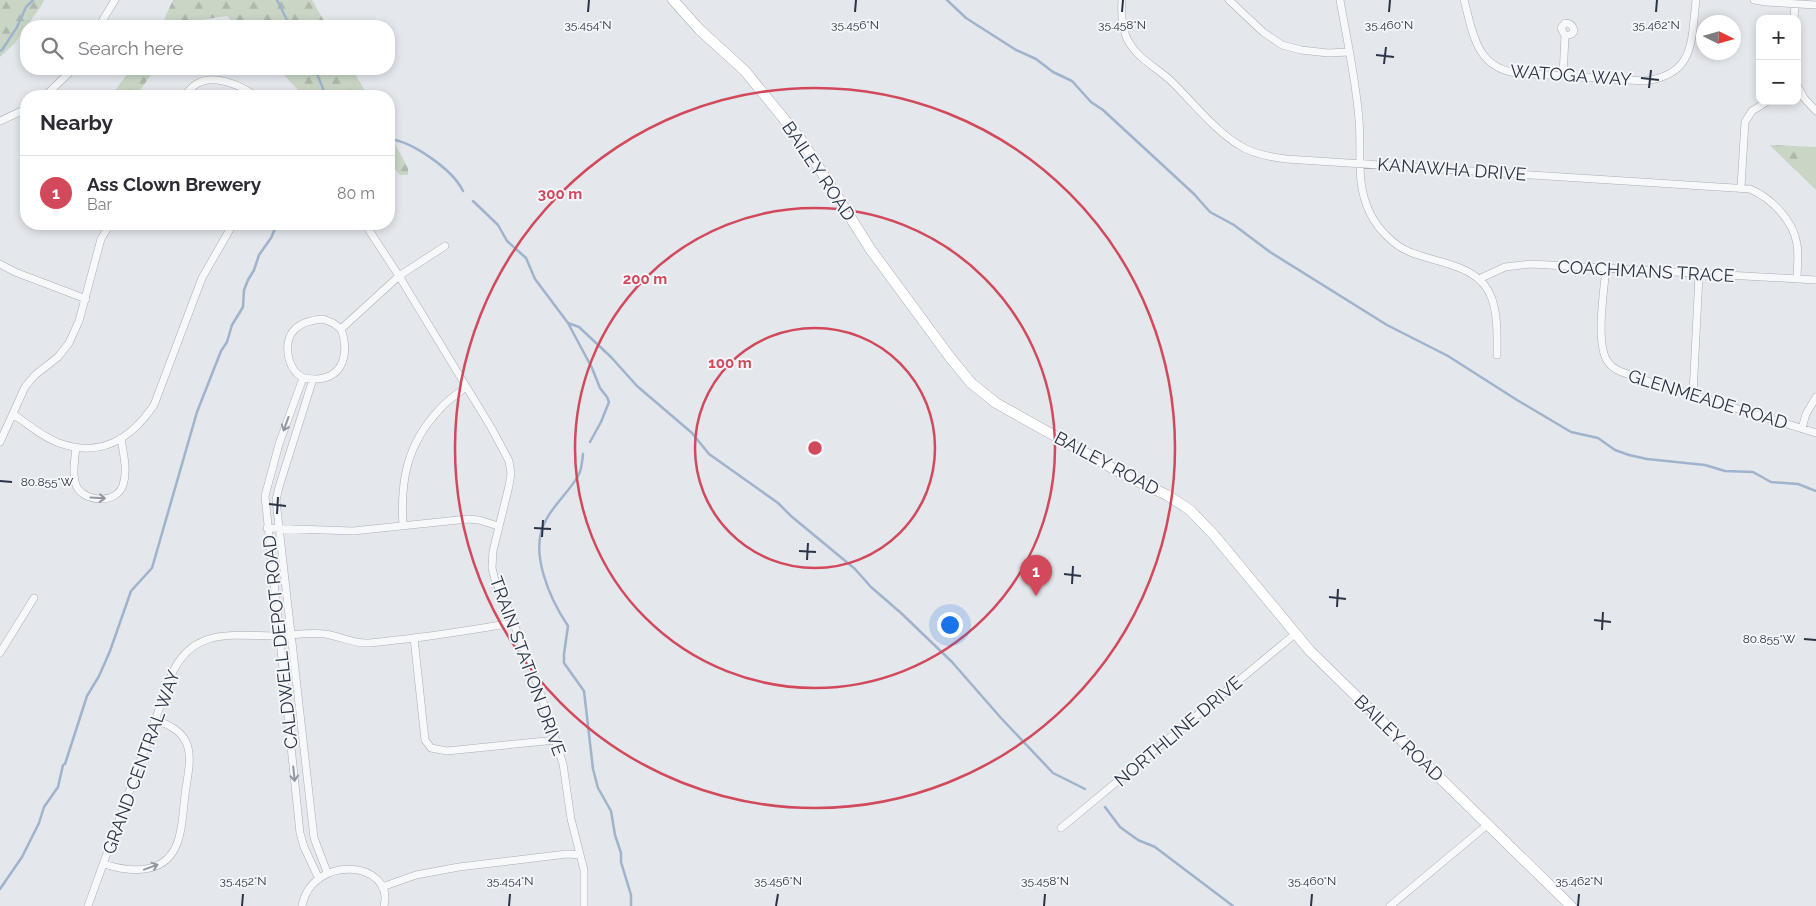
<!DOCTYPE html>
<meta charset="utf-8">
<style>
:root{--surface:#fff;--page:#f7f7f7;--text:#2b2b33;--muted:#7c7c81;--line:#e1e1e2;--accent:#d1495b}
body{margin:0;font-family:Raleway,sans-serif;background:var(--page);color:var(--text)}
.controls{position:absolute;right:15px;top:15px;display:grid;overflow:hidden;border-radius:10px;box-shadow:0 2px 8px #0003}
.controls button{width:45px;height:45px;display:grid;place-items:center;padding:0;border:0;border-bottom:1px solid var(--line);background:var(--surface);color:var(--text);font:25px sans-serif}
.compass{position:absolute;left:1696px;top:15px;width:45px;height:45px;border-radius:50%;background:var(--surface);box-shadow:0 2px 8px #0003;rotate:95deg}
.you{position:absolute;left:949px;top:624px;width:18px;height:18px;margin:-12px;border:4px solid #fff;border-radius:50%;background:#1a73e8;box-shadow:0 0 0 8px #1a73e833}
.badge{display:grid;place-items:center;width:32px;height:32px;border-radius:50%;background:var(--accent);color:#fff;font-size:16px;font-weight:700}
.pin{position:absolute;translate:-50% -41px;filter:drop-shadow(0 1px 2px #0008)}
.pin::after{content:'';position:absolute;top:26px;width:18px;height:15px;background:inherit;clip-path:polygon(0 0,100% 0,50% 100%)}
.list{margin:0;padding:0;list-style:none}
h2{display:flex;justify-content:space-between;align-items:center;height:65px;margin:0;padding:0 20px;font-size:21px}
h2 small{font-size:16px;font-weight:400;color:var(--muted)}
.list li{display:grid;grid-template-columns:32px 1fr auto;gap:15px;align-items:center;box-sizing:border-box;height:75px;padding:0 20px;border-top:1px solid var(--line)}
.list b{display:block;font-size:19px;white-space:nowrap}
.list p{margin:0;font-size:16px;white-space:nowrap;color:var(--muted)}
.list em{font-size:16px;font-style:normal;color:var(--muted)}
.icon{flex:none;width:28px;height:28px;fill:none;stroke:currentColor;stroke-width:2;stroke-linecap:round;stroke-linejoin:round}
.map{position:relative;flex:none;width:1816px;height:906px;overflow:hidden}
.search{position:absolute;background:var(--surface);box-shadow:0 2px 8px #0003;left:20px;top:20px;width:375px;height:55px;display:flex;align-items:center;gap:12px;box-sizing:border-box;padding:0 18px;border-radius:20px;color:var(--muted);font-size:19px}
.panel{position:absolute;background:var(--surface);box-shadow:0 2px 8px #0003;left:20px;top:90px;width:375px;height:140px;border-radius:20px}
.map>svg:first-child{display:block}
.green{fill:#c9d6c5}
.forest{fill:url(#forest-firs)}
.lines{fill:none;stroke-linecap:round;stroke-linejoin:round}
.stream{stroke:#9fb4cc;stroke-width:2.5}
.street-casing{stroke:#a9aeb7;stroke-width:8}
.secondary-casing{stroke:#a9aeb7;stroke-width:11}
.street{stroke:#f7f8fa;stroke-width:7}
.secondary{stroke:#fff;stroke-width:10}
.oneway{stroke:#9196a0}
.ticks{fill:none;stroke:#2b3445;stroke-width:2}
.ring{fill:none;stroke:#d1495b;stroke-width:2.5}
.labels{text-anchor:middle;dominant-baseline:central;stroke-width:4;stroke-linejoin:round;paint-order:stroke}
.street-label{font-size:18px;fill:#2b3445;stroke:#f4f6f9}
.ticks-label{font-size:12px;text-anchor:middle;fill:#2b3445;stroke:#f4f6f9;stroke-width:4;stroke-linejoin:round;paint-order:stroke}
.centre{fill:#d1495b;stroke:#f4f6f9;stroke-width:2.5}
.ring-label{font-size:15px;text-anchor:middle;font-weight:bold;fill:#d1495b;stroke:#f4f6f9;stroke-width:4;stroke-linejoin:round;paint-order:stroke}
</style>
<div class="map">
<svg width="1816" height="906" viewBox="0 0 1816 906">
<defs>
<pattern id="forest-firs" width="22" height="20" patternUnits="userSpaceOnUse" patternTransform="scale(1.25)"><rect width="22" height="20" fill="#c9d6c5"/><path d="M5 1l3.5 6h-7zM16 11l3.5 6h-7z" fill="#adb8ab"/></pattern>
</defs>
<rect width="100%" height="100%" fill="#e4e7ec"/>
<path class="green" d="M1770 145 1816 147V190Z"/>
<path class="forest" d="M0 0H44L41 6 15 43 0 57Z
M173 0H312L327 26H237L227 16 188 22 185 26H161Z
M131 69H155L136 96H111Z
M278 69H352L368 96H304Z
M389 133 408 168V175H400L389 162Z
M1770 145 1789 146 1804 162 1795 170Z"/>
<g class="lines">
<path class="stream" d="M277 0 290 26
M947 0 966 18 1016 50 1036 59 1053 72 1072 81 1091 102 1103 110 1194 194 1210 212 1234 225 1270 252 1387 325 1448 356 1517 400 1571 432 1598 438 1615 450 1629 455 1647 459 1705 465 1725 471 1753 472 1771 482 1798 484 1816 491
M0 51 2 50 17 27 26 7 33 0
M315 69 326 96
M389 139C412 141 453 170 463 191
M473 201 498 225 507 241 526 258 535 279 568 323 592 368 600 388 607 397 609 402 601 422 590 442
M568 323 579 327 611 357 637 386 692 433 709 454 778 503 791 516 855 569 871 587 901 613 952 662 1001 718 1053 773 1085 789
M583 454C582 461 582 470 578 476 569 492 554 504 546 520 528 551 550 599 568 626L564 654V663L584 691 593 769 598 788 611 811 615 835 621 853V862L631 895V906
M1105 807 1120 827 1138 840 1155 847 1233 906
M0 889 22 857 39 823 44 807 58 787 63 765 65 764 87 696 99 676 110 651 131 591 152 568 197 412 221 351 227 342 232 325 243 307 244 290 248 280 254 270 259 255 271 238 277 224"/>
<g class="street-casing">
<path id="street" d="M1122 0C1121 14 1122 32 1130 44 1139 59 1157 68 1170 80 1191 100 1214 130 1239 145 1252 154 1270 157 1286 159L1750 189C1771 198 1793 220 1797 244 1799 255 1797 268 1797 279
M1229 0 1263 32 1282 45 1301 50 1328 53 1349 52
M1340 0C1347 40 1356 80 1359 120 1362 152 1355 183 1370 213 1377 228 1394 246 1410 252 1439 264 1480 264 1492 299 1498 317 1497 337 1497 355
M1464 0C1473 32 1475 66 1515 73L1644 81C1696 75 1691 40 1696 0
M1754 0 1766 2 1816 5
M1794 19 1795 4
M99 26 115 0
M1563 76 1565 36 1572 34 1574 31C1573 25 1570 23 1565 23L1561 28 1565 36
M1797 85 1804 98 1816 111
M45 96 73 69
M185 96C202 68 235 82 256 96
M0 121 26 109
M1741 187 1745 122 1752 111 1768 101
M365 224 399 276 492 429 509 461 511 473 509 486 493 551 492 568 495 580 507 606 537 683 563 764 571 819 584 870V906
M0 264 15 272 86 299
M1606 268C1604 290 1595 345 1608 362 1614 371 1626 373 1635 377L1816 433
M1479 279 1505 267 1531 264 1816 280
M323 319 333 323 341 329C349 351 345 377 317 379 312 379 306 379 302 377 294 373 291 366 289 359 283 332 298 321 323 319Z
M341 329 399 276 445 246
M303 378 279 444 265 496 300 833 304 847 319 879
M313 379 279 487 276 500 314 838 327 872
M1693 394 1699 275
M13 414C28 424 42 437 59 443 101 458 131 439 154 405L202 278 233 224
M1802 428 1806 414 1816 397
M0 442 25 387 35 375 58 357 69 343 79 321 101 239 110 224
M76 447C75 459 71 478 78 489 89 503 117 503 123 485 128 470 123 453 121 438
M403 526C400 481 407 444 439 410 446 401 457 394 466 387
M267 528 353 531 468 519 479 520 498 526
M414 638 425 740 431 748 447 751 556 740
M0 653 34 598
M1061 828 1295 634
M104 864C132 873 167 875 178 841 183 826 183 810 185 795 187 778 193 757 186 742 180 729 167 725 156 719
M382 887 416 875 459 867 567 854 580 855
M88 906 171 676C192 626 234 636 279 636 294 635 310 632 325 634 339 636 352 643 366 643 376 643 386 641 396 640 436 636 475 629 514 623
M302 906C312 853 395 861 384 906
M1390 906 1487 825"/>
</g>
<g class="secondary-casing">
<path id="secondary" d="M673 0 700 30 745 71 802 141 871 250 949 356 971 383 996 403 1130 478 1167 495 1190 510 1214 535 1310 651 1571 906"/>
</g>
<use href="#street" class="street"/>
<use href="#secondary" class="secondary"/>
</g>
<defs><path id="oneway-shaft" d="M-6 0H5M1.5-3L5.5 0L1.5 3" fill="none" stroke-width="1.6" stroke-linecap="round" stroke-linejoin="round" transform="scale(1.25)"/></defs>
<g class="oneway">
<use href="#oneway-shaft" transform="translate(286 424) rotate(110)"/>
<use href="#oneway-shaft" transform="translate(98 498) rotate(3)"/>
<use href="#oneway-shaft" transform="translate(294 774) rotate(84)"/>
<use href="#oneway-shaft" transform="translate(151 867) rotate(-20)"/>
</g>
<path class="ticks" d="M588 12 589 0M855 12 856 0M1122 12 1123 0M1389 12 1390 0M1656 12 1657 0M1376 55 1394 57M1384 64 1386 47M1641 78 1659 80M1649 88 1651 70M0 481 12 482M269 504 286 506M277 514 278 497M534 528 551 529M542 537 543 520M799 551 816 552M807 560 808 543M1064 574 1081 576M1072 584 1073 566M1329 597 1346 599M1337 607 1338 589M1594 620 1611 622M1602 630 1603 612M1804 639 1816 640M242 906 243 894M509 906 510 894M776 906 778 894M1044 906 1045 894M1311 906 1312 894M1578 906 1579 894"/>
<g class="ring">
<circle cx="815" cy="448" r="120"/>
<circle cx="815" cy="448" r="240"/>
<circle cx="815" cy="448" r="360"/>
</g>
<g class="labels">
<g class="street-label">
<text transform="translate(1571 75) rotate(4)">WATOGA WAY</text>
<text transform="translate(1452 169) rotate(4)">KANAWHA DRIVE</text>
<text transform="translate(819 171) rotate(56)">BAILEY ROAD</text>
<text transform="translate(1646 271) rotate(3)">COACHMANS TRACE</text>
<text transform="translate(1708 399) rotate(17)">GLENMEADE ROAD</text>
<text transform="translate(1107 463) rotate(28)">BAILEY ROAD</text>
<text transform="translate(280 642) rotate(-96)">CALDWELL DEPOT ROAD</text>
<text transform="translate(528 666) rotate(70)">TRAIN STATION DRIVE</text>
<text transform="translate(1178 731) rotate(-40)">NORTHLINE DRIVE</text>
<text transform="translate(1399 738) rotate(44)">BAILEY ROAD</text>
<text transform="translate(141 762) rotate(-70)">GRAND CENTRAL WAY</text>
</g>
</g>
<g class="ticks-label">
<text x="588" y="29">35.454°N</text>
<text x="855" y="29">35.456°N</text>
<text x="1122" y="29">35.458°N</text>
<text x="1389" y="29">35.460°N</text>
<text x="1656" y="29">35.462°N</text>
<text x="47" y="486">80.855°W</text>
<text x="1769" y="643">80.855°W</text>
<text x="243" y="885">35.452°N</text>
<text x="510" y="885">35.454°N</text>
<text x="778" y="885">35.456°N</text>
<text x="1045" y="885">35.458°N</text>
<text x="1312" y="885">35.460°N</text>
<text x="1579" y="885">35.462°N</text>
</g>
<circle cx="815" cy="448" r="8" class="centre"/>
<g class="ring-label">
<text x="560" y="199">300 m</text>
<text x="645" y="284">200 m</text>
<text x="730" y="368">100 m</text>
</g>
</svg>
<div class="controls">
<button>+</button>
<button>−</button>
</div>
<svg class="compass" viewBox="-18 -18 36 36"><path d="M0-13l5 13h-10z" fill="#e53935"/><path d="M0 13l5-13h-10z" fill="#7c7c81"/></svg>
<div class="you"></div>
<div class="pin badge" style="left:1036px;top:596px">1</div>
<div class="search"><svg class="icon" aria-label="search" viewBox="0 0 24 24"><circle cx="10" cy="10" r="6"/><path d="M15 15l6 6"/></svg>Search here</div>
<section class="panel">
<h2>Nearby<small></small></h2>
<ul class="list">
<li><span class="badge">1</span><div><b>Ass Clown Brewery</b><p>Bar</p></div><em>80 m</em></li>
</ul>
</section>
</div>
